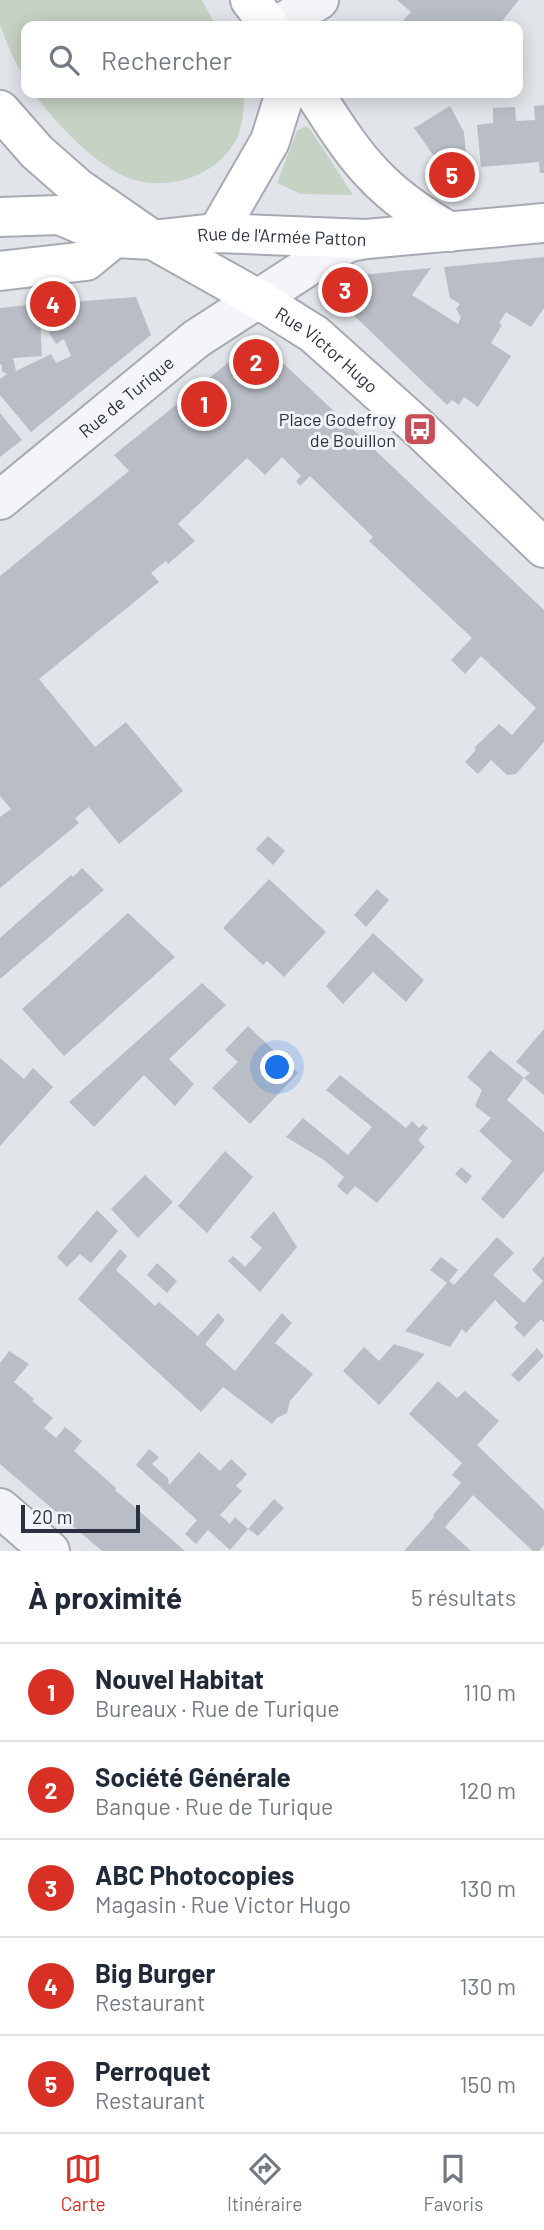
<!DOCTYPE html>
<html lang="fr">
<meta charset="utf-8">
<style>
:root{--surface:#fff;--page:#f2f2f3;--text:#1f2937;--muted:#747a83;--line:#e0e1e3;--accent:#d93025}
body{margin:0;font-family:Barlow,sans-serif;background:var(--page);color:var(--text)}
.scale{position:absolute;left:21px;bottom:18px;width:119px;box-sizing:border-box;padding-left:7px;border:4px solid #2a3140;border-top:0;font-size:19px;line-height:24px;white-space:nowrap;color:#2a3140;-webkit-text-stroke:5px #f1f3f7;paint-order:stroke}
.you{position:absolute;left:278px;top:1068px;width:24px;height:24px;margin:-18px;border:5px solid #fff;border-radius:50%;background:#1a73e8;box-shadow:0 0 0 10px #1a73e833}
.badge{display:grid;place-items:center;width:46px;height:46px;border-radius:50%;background:var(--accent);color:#fff;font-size:23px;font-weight:700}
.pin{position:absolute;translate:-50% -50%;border:4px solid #fff;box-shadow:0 2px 7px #0006}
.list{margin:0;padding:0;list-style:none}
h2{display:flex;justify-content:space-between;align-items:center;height:91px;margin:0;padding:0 28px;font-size:30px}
h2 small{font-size:23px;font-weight:400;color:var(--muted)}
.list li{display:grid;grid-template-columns:46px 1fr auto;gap:21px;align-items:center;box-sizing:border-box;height:98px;padding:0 28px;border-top:2px solid var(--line)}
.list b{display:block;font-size:26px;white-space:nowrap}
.list p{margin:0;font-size:23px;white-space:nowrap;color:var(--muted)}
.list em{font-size:23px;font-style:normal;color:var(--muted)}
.icon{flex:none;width:38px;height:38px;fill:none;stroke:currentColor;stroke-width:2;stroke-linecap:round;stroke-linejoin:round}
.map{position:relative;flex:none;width:544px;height:1551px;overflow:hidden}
.search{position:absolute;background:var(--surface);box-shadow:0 4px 18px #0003;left:21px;right:21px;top:21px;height:77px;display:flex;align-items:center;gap:18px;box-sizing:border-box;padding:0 24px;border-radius:14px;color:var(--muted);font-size:26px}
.sheet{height:581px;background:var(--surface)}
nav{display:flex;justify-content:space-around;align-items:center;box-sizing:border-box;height:98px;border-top:2px solid var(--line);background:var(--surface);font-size:19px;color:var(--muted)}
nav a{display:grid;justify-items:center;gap:4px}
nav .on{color:var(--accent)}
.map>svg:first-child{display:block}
.green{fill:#c6d2c3}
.building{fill:#b9bdc6}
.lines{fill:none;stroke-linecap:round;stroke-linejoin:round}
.minor-casing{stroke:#a6abb3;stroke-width:42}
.secondary-casing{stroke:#a6abb3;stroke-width:42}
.minor{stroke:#f4f5f8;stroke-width:38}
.secondary{stroke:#fff;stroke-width:38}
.labels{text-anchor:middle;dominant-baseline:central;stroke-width:6;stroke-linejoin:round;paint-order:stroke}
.street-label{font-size:18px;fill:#2a3140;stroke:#f1f3f7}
.poi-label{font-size:18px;fill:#2a3140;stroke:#f1f3f7;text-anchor:end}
</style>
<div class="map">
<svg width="544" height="1551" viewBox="0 0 544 1551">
<rect width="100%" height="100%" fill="#e1e4e9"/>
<path class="green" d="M0 0H202L216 26H26V81L11 53 0 25Z
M33 93H244C244 110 243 130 233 145 212 179 160 193 124 176 87 158 58 124 33 93Z
M305 126 310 129 353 195 301 194 277 183 297 131Z"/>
<path class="building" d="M397 0H519L498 26H398L411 12Z
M544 105V173H540L539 162 481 167 477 125 493 123V108L515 107 516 121 535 120 534 106Z
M450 106 464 132 468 180 461 181 444 170 414 128Z
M544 257V308L531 327 506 312 499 323 502 325 491 343 511 356 478 407 464 397 459 405 452 400 447 405 340 302 350 276 431 268 412 295 458 324 461 317 456 309 460 304 450 298 444 267Z
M136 297 151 335 31 432 0 395V379L7 374 2 371V364L0 365V308L37 304 38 319H40L42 356 13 358 16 371 51 354 56 363 71 356 64 339 56 344 49 333 53 327 45 304Z
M229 362 283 363 544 610V742L516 774 507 775 491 760 478 774 465 762 476 750 474 748 499 724 512 735 536 708 481 656 465 674 451 660 472 638 369 541 373 537 310 476 300 486 296 481 301 476 282 457 265 475 247 458 178 524 195 541 168 564 166 561 151 573 159 582 39 679 95 747 126 722 183 791 119 844 89 807 75 818 79 823 0 888V817L11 809 0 796V576L129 471 114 455Z
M0 413 22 440 0 457Z
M268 836 285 851 273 865 256 849Z
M82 868 104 890 0 979V938L71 875 73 877Z
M269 879 326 932 284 977 267 961 263 965 223 928Z
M377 889 389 900 366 927 354 915Z
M128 913 175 957 64 1056 22 1009Z
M373 933 424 980 406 1002 373 972 343 1004 326 986Z
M202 983 226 1005 169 1059 194 1084 175 1106 144 1075 94 1127 69 1102Z
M248 1026 298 1073 250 1124 212 1088 238 1062 225 1050Z
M544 1029V1095L524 1078 530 1073 516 1062Z
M490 1050 524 1078 507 1100 544 1132V1171L503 1219 481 1199 512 1161 479 1131 491 1118 475 1106 482 1090 467 1077Z
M0 1058 24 1079 33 1068 53 1087 0 1146Z
M340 1075 406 1128 412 1121 419 1128 423 1124 428 1128 418 1140 425 1147 377 1203 355 1186 347 1195 337 1186 344 1177 324 1160 286 1137 303 1118 348 1155 372 1127 326 1090Z
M225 1151 253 1177 207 1233 178 1206Z
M461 1167 472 1176 466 1184 455 1174Z
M145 1175 173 1202 138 1238 111 1209Z
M97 1210 118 1231 91 1263 80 1254 67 1267 57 1257Z
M274 1211 297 1247 260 1292 228 1261 233 1256 245 1267 262 1248 250 1237Z
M497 1237 514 1253 493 1275 524 1303 543 1281 532 1270 544 1256V1323L541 1319 524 1337 514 1327 518 1323 495 1300 466 1333 462 1329 450 1347 405 1331 447 1283 430 1270 441 1257 458 1270 449 1281 454 1285Z
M120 1249 127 1256 116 1270 155 1306 159 1302 198 1336 218 1313 225 1320 205 1344 235 1371 282 1313 292 1323 275 1343 313 1374 290 1401 287 1413 277 1418 272 1424 223 1387 201 1412 78 1299Z
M157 1263 177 1281 167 1293 147 1275Z
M394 1344 425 1354 379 1405 343 1371 364 1347 379 1361Z
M537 1348 544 1356 519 1382 511 1375Z
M9 1351 29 1364 14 1382 34 1399 32 1401 53 1418 44 1428 56 1438 65 1427 82 1441 74 1451 116 1488 115 1490 185 1551H102L0 1464V1363Z
M438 1381 457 1398 465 1391 499 1421 477 1445 544 1510V1545L539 1551H533L473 1495 445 1527 471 1551H404L434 1517 433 1515 461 1483 452 1475 462 1463 409 1414Z
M149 1449 159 1457 152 1464 168 1478 169 1485 199 1452 220 1471 231 1459 247 1474 236 1486 242 1491 220 1515 230 1524 235 1517 248 1529 230 1550 208 1530 196 1544 185 1534 197 1520 136 1465Z
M274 1499 284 1508 258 1536 248 1529Z"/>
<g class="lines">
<g class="minor-casing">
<g id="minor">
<path d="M277 26 319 0"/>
<path id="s1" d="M0 500 196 339 335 249 350 242 366 239"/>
<path d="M0 1508 50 1551"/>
</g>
</g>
<g class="secondary-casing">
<g id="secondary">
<path d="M250 0 270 26"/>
<path d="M314 93C332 120 349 149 372 173 394 197 422 216 450 232"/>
<path id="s2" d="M0 110 37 152 78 188 153 240 258 299 314 334 420 429 544 548"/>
<path id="s3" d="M0 217 59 215 114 238 153 240 217 233 366 239 544 223"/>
<path d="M217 233 270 141 285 93"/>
<path d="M0 271 86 261 114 238"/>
</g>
</g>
<use href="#minor" class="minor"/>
<use href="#secondary" class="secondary"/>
</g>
<defs>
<g id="bus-square" transform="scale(1.75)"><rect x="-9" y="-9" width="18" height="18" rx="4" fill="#c74e59" stroke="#f1f3f7"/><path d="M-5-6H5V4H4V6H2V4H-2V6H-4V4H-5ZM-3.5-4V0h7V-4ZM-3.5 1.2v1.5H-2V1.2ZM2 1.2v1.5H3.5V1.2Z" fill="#fff"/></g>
</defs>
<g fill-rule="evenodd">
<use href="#bus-square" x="420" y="429"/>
</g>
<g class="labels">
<g class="street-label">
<text stroke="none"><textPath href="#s3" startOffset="287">Rue de l'Armée Patton</textPath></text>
<text stroke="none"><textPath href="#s2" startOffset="408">Rue Victor Hugo</textPath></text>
<text stroke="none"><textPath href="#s1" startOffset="163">Rue de Turique</textPath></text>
</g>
<g class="poi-label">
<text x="396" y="419">Place Godefroy<tspan x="396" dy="21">de Bouillon</tspan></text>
</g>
</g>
</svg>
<div class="scale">20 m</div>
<div class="you"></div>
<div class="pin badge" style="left:204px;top:404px">1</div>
<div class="pin badge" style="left:256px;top:362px">2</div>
<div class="pin badge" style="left:345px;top:290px">3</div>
<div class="pin badge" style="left:53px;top:304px">4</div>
<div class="pin badge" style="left:452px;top:175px">5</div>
<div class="search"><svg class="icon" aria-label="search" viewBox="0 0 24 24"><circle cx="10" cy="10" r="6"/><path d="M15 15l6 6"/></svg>Rechercher</div>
</div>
<section class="sheet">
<h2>À proximité<small>5 résultats</small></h2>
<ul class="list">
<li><span class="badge">1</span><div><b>Nouvel Habitat</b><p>Bureaux · Rue de Turique</p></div><em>110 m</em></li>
<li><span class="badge">2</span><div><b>Société Générale</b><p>Banque · Rue de Turique</p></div><em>120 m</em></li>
<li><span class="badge">3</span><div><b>ABC Photocopies</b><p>Magasin · Rue Victor Hugo</p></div><em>130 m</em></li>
<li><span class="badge">4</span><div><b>Big Burger</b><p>Restaurant</p></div><em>130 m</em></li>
<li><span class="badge">5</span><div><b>Perroquet</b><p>Restaurant</p></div><em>150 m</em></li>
</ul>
</section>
<nav>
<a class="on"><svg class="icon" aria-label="map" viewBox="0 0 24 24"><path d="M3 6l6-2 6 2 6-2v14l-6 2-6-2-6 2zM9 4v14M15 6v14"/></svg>Carte</a>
<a><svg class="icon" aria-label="directions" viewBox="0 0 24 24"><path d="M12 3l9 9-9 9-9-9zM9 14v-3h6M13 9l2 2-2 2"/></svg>Itinéraire</a>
<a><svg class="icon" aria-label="saved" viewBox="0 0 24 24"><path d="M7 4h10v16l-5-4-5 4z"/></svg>Favoris</a>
</nav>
